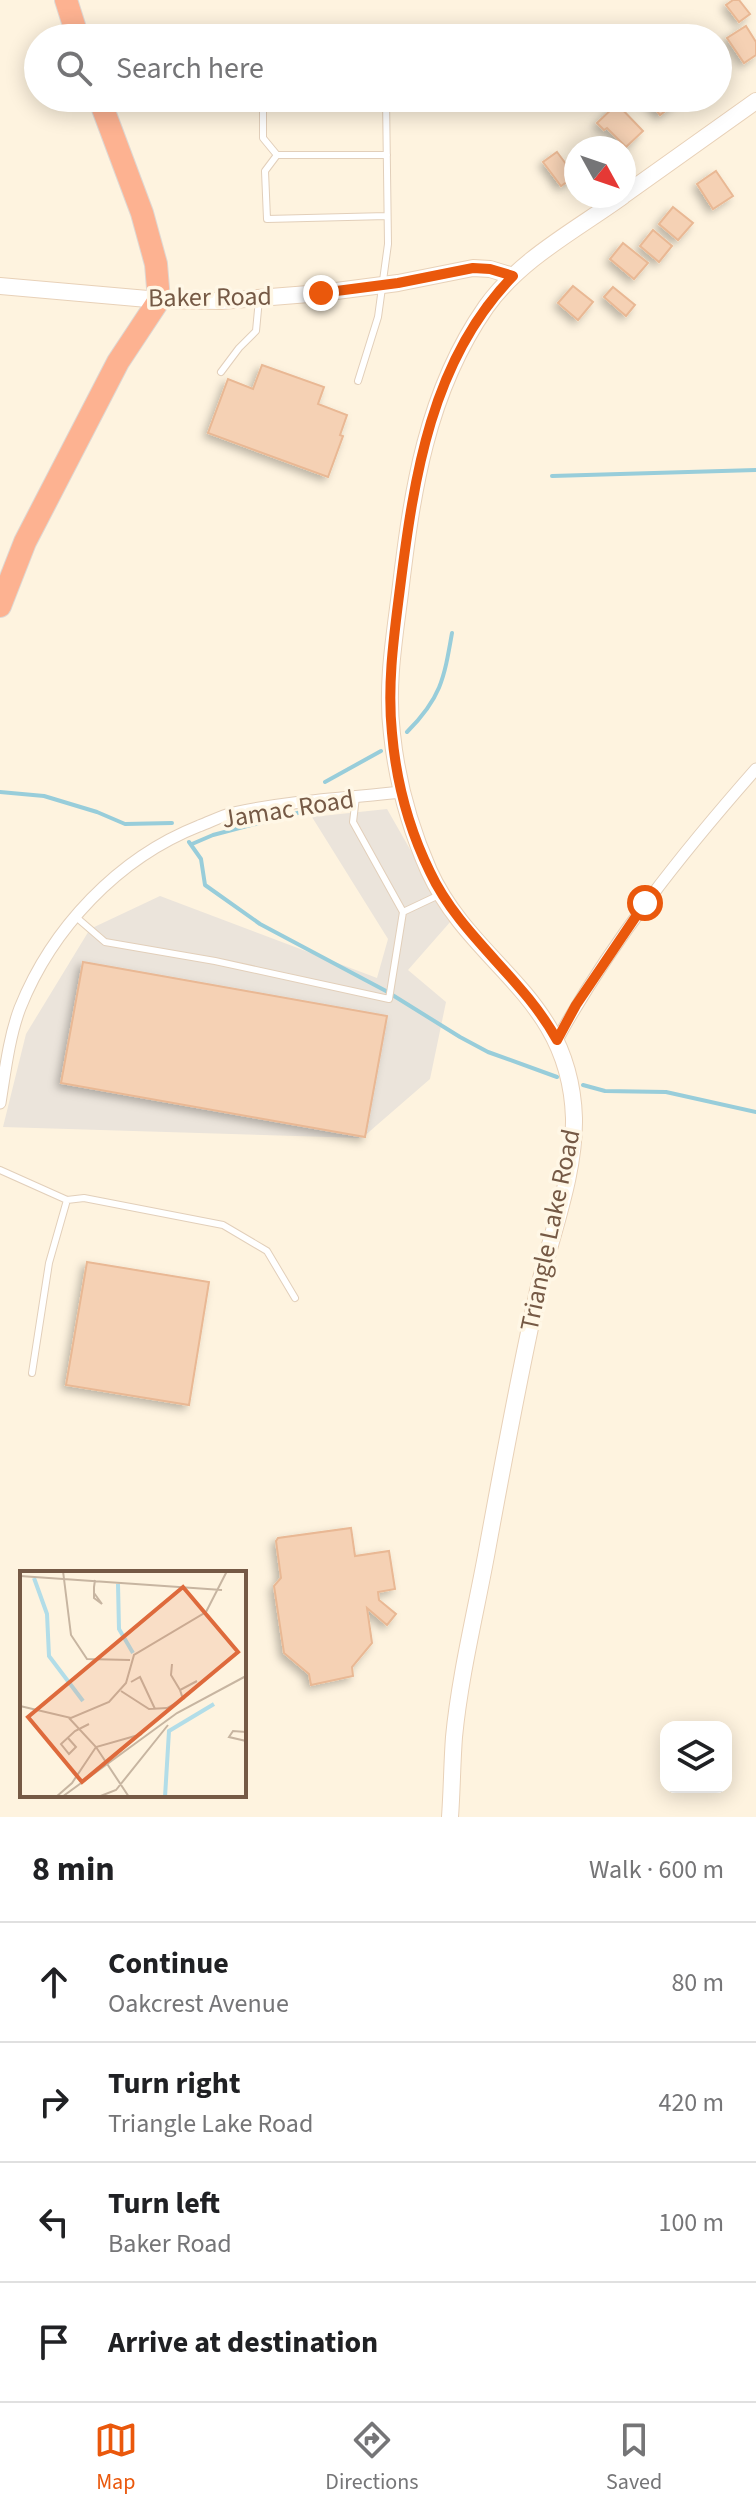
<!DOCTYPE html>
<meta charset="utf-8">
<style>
:root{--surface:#fff;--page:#f6f6f6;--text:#202124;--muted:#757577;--line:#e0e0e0;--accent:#ea580c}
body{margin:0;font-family:"Source Sans 3",sans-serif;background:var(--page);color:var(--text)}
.controls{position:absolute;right:24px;bottom:24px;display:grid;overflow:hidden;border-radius:16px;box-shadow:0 4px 20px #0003}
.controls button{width:72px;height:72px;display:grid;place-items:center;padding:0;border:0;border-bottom:2px solid var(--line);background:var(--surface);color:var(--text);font:40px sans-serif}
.compass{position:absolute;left:564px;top:136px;width:72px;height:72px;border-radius:50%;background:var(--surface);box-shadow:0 4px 20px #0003;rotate:130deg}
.stop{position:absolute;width:24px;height:24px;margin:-18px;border:6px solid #ea580c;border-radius:50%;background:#fff}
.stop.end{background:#ea580c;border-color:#fff;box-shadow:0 2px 8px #0008}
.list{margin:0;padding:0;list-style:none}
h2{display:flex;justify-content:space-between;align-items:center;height:104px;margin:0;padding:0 32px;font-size:34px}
h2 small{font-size:26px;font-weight:400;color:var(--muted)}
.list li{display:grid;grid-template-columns:52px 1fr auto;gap:24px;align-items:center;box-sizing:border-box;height:120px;padding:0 32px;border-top:2px solid var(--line)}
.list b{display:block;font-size:30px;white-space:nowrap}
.list p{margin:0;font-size:26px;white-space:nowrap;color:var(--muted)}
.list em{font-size:26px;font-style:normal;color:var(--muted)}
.icon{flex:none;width:44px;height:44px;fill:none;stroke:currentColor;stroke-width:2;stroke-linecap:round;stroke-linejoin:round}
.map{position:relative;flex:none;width:756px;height:1817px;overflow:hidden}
.search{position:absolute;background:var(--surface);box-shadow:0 4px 20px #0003;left:24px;right:24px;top:24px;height:88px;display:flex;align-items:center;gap:20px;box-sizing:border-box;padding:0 28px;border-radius:44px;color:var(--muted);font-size:30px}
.sheet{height:584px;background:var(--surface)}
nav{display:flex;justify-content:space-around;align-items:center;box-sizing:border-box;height:112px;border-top:2px solid var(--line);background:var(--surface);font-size:22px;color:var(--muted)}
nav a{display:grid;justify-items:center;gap:4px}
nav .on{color:var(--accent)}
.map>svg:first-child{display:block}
.industrial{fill:#ebe4db}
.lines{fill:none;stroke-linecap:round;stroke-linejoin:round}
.stream{stroke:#98cdda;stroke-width:4}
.building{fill:#f5d1b4;stroke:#e9b894;stroke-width:2;filter:url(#shadow)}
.lane-casing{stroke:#e2cfba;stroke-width:8}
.street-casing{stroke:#e2cfba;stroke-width:13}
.secondary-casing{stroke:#e8d1b8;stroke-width:18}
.highway-casing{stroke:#ded7d2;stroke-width:24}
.lane{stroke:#fff;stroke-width:6}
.street{stroke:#fff;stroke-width:11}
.secondary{stroke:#fff;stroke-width:16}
.highway{stroke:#fdb291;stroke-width:22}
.route{stroke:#ea580c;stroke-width:10}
.labels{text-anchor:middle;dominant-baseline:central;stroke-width:7;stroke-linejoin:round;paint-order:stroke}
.street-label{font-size:26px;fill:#755945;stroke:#fff7e6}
.inset-river{fill:none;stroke:#b2dde8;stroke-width:4}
.inset-road{fill:none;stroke:#c7b5a1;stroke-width:2}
.view{fill:#de6a3c;fill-opacity:0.15;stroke:#de6a3c;stroke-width:4}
.inset-edge{fill:none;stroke:#755945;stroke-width:4}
</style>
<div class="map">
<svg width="756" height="1817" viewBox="0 0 756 1817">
<defs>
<filter id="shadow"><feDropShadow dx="-4" dy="4" stdDeviation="4" flood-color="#0004"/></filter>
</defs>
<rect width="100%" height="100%" fill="#fef3df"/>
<path class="industrial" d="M387 809 451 921 408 970 446 1002 430 1079 362 1138 3 1127 26 1034 90 929 160 896 377 978 388 939 312 817Z"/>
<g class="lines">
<path class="stream" d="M552 476 756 470
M407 732C441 698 444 679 452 633
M325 782 381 751
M0 792 44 796 97 812 125 824 172 823
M189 842 201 859 205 885 260 924 386 991 460 1037 488 1052 557 1077
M192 844 213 835 309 810
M583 1085 605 1091 666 1092 756 1112"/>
</g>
<path class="building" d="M733 0H739L750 14 739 22 726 5Z
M746 26 756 42V55L744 63 727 38Z
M646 98H673L677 102 660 115Z
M617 104 643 131 626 147 607 128 604 130 597 123Z
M557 152 575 176 561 186 543 162Z
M716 171 733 196 713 209 697 184Z
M673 207 693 223 678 240 659 224Z
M653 230 672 246 659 262 640 246Z
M623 243 648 263 634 279 610 259Z
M573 286 593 302 578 320 558 303Z
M613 287 635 305 626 316 604 297Z
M262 365 324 387 318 404 347 415 340 435 343 436 328 477 208 433 228 379 253 389Z
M83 962 387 1016 365 1137 61 1083Z
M87 1262 209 1282 189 1405 66 1385Z
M351 1528 355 1556 389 1551 395 1589 378 1592 379 1600 396 1614 387 1625 367 1608 372 1643 352 1667 353 1676 311 1685 309 1674 284 1653 274 1586 281 1578 276 1541 278 1538Z"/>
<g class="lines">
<g class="lane-casing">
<path id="lane" d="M263 98V138L277 155H387
M277 155 265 171 267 219 387 216
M221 372 239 348 256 331 259 299
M358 381 378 317 388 244 386 98
M356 797 353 822 403 912 439 895
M76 917 105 942 215 961 389 999 403 912
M0 1170 67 1200 49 1263 32 1373
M67 1200 84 1198 223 1225 267 1251 295 1298"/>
</g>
<g class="street-casing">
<path id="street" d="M557 1040C611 942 682 853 756 769
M0 1103C5 1072 9 1037 20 1008 52 928 118 858 199 826 210 822 221 816 233 813 288 801 346 798 402 792"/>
</g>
<g class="secondary-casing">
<path id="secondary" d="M624 195 756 101
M0 286 159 300 221 301 321 293 398 283 473 268 490 269 513 276
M450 1817C452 1790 452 1764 454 1737 460 1674 477 1607 488 1545 503 1463 518 1381 536 1300 548 1241 575 1179 574 1118 570 995 473 967 429 871 410 828 397 781 392 734 386 687 394 640 400 593 412 492 426 393 486 307 520 259 576 230 623 196"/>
</g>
<g class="highway-casing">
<path id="highway" d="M66 0 78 38
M0 606 25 542 118 362 159 300 156 264 142 213 99 98"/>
</g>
<use href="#lane" class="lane"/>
<use href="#street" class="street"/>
<use href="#secondary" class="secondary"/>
<use href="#highway" class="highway"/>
</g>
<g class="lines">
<path class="route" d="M321 293 398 283 473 268 490 269 513 276C431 360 414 477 400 588 394 636 387 684 392 733 396 780 409 829 430 872 460 936 523 978 557 1040L576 1005 645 903"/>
</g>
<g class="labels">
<g class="street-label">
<text transform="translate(210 297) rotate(-1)">Baker Road</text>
<text transform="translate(288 809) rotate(-9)">Jamac Road</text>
<text transform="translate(550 1230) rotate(-78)">Triangle Lake Road</text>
</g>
</g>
<g transform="translate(20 1571)">
<rect width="226" height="226" fill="#fef3df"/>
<path class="inset-river" d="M14 7 27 43 29 85 63 130M98 13 99 58 113 82M145 226 149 160 194 133"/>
<path class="inset-road" d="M43 0 51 64 67 88 110 89M0 5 202 19M74 22 82 33 74 27V16L75 9M152 93 151 104 160 119M111 111 120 106 135 138M101 120 129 138 147 137 165 127M163 128 160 119 177 110M0 135 51 147 89 131 106 112 114 84 186 41 207 0M49 147 76 176 109 226M226 161 213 160 209 166 226 170M48 167 56 176 49 183 41 173 55 160 69 153M36 226 52 212 76 176 122 163M42 226 157 142 226 105M78 226 96 219 148 154"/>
<path class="view" d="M163 16 218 81 62 211 8 146Z"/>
<rect width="226" height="226" class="inset-edge"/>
</g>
</svg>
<div class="controls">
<button><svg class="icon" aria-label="layers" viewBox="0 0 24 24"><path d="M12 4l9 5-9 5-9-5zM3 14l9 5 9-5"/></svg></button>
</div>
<svg class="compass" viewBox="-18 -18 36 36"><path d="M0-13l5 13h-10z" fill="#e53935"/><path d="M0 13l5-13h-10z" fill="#757577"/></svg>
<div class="stop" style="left:645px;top:903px"></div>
<div class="stop end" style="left:321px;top:293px"></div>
<div class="search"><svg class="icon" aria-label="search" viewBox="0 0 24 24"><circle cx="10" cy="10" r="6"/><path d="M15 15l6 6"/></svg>Search here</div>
</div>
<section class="sheet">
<h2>8 min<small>Walk · 600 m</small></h2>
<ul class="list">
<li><svg class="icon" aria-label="ahead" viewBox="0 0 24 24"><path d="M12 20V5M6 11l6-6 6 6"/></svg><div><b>Continue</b><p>Oakcrest Avenue</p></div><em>80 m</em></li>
<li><svg class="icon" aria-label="right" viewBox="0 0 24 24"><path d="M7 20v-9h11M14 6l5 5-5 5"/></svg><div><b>Turn right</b><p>Triangle Lake Road</p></div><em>420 m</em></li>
<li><svg class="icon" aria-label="left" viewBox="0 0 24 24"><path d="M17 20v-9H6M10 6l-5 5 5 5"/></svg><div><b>Turn left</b><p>Baker Road</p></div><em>100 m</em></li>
<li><svg class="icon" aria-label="arrive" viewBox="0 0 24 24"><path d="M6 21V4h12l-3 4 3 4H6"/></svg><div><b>Arrive at destination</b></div></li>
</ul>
</section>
<nav>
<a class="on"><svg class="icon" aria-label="map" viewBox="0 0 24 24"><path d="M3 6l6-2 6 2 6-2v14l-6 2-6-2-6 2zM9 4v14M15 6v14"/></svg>Map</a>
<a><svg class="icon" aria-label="directions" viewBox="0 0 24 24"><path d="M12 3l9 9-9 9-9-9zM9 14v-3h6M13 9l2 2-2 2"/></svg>Directions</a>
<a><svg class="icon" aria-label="saved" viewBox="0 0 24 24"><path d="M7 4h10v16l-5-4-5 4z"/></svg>Saved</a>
</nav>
